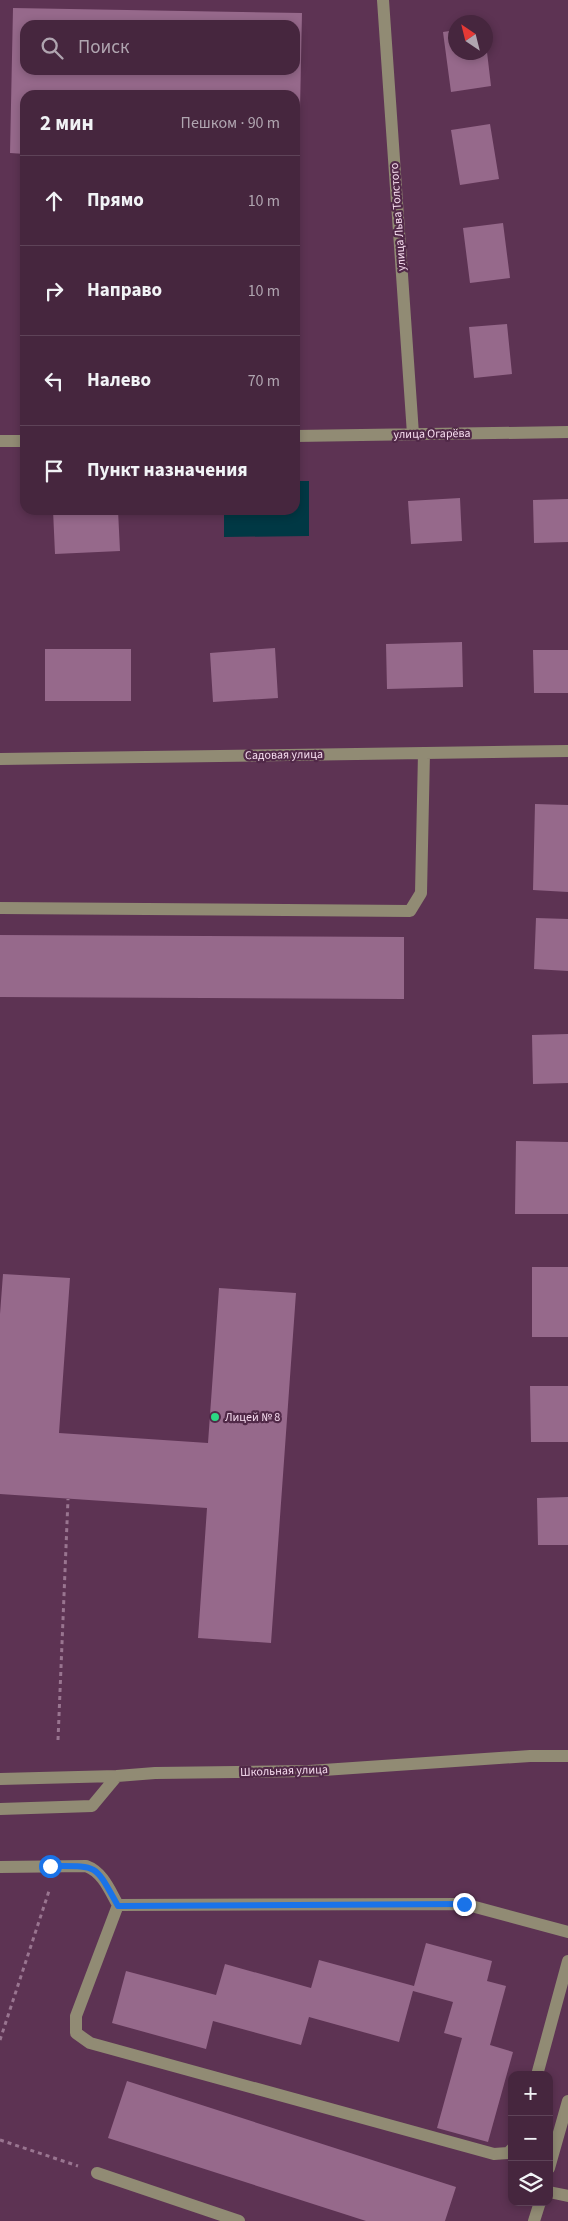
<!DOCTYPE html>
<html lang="ru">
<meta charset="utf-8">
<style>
:root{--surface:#46263e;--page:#4d2e45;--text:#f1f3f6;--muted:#b0a5b0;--line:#5e4358}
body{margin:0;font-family:"Source Sans 3",sans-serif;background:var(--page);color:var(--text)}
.controls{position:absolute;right:15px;bottom:15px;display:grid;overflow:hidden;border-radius:10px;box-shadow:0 2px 8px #0003}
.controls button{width:45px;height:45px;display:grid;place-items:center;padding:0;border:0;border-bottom:1px solid var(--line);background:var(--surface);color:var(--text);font:25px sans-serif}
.compass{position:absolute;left:448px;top:15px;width:45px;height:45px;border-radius:50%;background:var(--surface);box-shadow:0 2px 8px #0003;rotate:325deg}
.stop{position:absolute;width:15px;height:15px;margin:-11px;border:4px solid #1a73e8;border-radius:50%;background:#fff}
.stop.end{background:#1a73e8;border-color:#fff;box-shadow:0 1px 5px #0008}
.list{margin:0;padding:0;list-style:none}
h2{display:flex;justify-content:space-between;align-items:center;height:65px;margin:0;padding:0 20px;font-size:21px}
h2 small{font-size:16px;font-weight:400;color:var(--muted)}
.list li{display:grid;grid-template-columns:32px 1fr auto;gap:15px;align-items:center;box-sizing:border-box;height:90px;padding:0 20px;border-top:1px solid var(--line)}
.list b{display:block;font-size:19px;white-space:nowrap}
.list em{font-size:16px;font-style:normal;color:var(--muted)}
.icon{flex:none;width:28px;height:28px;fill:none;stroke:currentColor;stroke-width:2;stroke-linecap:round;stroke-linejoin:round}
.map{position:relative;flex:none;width:568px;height:2221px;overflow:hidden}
.search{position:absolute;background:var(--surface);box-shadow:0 2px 8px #0003;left:20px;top:20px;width:280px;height:55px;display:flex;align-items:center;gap:12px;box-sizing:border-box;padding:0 18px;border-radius:15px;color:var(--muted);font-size:19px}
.panel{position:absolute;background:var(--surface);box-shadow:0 2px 8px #0003;left:20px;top:90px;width:280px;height:425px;border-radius:15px}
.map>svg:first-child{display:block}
.water{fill:#003844}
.building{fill:#96698b;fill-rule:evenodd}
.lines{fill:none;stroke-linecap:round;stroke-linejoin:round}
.path{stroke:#997590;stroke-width:3;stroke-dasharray:4 4;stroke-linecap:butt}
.minor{stroke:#918b74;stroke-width:12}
.route{stroke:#1a73e8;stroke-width:6}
.poi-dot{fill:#2bd884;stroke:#512948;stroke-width:2}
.labels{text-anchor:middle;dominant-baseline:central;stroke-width:4.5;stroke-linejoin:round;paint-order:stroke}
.street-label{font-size:12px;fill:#f6dcef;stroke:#512948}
.poi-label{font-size:12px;fill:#f6dcef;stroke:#512948;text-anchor:start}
</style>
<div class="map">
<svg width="568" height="2221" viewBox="0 0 568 2221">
<rect width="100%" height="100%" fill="#5d3353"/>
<path class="water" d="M295 481H309V536L224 537V510H295Z"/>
<path class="building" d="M13 8 302 13 299 158H295V95H25V154L10 153ZM25 25H295V70H25Z
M456 30V52H487L491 86 451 92 443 32Z
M490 124 499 179 460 185 451 130Z
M503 223 510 278 470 283 463 228Z
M507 324 512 374 474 378 469 327Z
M460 498 462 541 411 544 408 501Z
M568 499V542L534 543 533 500Z
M53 510H118L120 551 55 554Z
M462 642 463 687 387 689 386 644Z
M275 648 278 698 213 702 210 653Z
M45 649H131V701H45Z
M533 650H568V693H534Z
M535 804 568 805V892L533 890Z
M536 918 568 919V971L534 969Z
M0 935 404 937V999L0 997Z
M568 1034V1083L533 1084 532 1035Z
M516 1141 568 1142V1214H515Z
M532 1267H568V1337H532Z
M3 1274 70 1278 59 1433 208 1443 219 1288 296 1293 271 1643 198 1638 207 1508 0 1494V1314Z
M530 1386H568V1442H531Z
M568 1497V1545H538L537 1498Z
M426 1943 492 1961 487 1981 506 1986 490 2045 513 2052 488 2142 437 2128 462 2038 444 2033 453 2002 413 1991 399 2042 309 2017 301 2045 213 2021 206 2049 112 2023 126 1971 216 1995 225 1964 311 1988 319 1960 414 1986Z
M127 2081 456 2187 445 2221H366L108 2138Z"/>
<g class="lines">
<path class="path" d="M58 1740 68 1499
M0 2040 49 1891
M0 2140 78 2166"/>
<path class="minor" d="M383 0 413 434
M295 436 568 432
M0 441H25
M0 759 568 751
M0 908 410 911 421 893 424 753
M0 1779 117 1776 155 1773 309 1771 530 1756H568
M0 1809 92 1806 117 1776
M0 1867 86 1866C103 1872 110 1891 118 1905
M537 2075 568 1961
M512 2149 508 2153 494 2154 90 2043 76 2033V2016L118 1905 464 1904 568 1932
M549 2168 568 2101
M97 2173 239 2221
M549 2192 568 2196
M534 2221 540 2202"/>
</g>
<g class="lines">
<path class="route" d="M50 1866C99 1866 94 1863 118 1906L464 1904"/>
</g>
<circle class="poi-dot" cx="215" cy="1417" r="5"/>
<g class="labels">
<g class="street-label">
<text transform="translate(398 217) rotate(-94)">улица Льва Толстого</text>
<text transform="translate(432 434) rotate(-1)">улица Огарёва</text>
<text transform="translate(284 755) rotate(-1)">Садовая улица</text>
<text transform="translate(284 1771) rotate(-2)">Школьная улица</text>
</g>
<g class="poi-label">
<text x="225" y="1417">Лицей № 8</text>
</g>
</g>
</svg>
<div class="controls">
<button>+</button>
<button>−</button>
<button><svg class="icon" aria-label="layers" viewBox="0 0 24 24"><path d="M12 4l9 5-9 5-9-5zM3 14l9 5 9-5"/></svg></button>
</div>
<svg class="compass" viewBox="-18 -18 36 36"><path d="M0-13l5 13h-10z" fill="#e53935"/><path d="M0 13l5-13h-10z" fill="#b0a5b0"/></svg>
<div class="stop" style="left:50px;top:1866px"></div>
<div class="stop end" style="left:464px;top:1904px"></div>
<div class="search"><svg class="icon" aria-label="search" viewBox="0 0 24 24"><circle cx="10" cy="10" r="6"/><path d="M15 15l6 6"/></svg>Поиск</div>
<section class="panel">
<h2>2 мин<small>Пешком · 90 m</small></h2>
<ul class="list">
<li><svg class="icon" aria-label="ahead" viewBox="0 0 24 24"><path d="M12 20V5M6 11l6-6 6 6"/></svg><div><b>Прямо</b></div><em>10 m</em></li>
<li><svg class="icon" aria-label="right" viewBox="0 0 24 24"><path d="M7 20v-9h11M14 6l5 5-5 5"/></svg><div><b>Направо</b></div><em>10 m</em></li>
<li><svg class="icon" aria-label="left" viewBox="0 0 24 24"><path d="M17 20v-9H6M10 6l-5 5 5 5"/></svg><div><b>Налево</b></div><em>70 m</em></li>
<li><svg class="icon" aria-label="arrive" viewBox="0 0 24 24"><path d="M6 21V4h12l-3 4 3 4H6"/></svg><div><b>Пункт назначения</b></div></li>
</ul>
</section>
</div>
